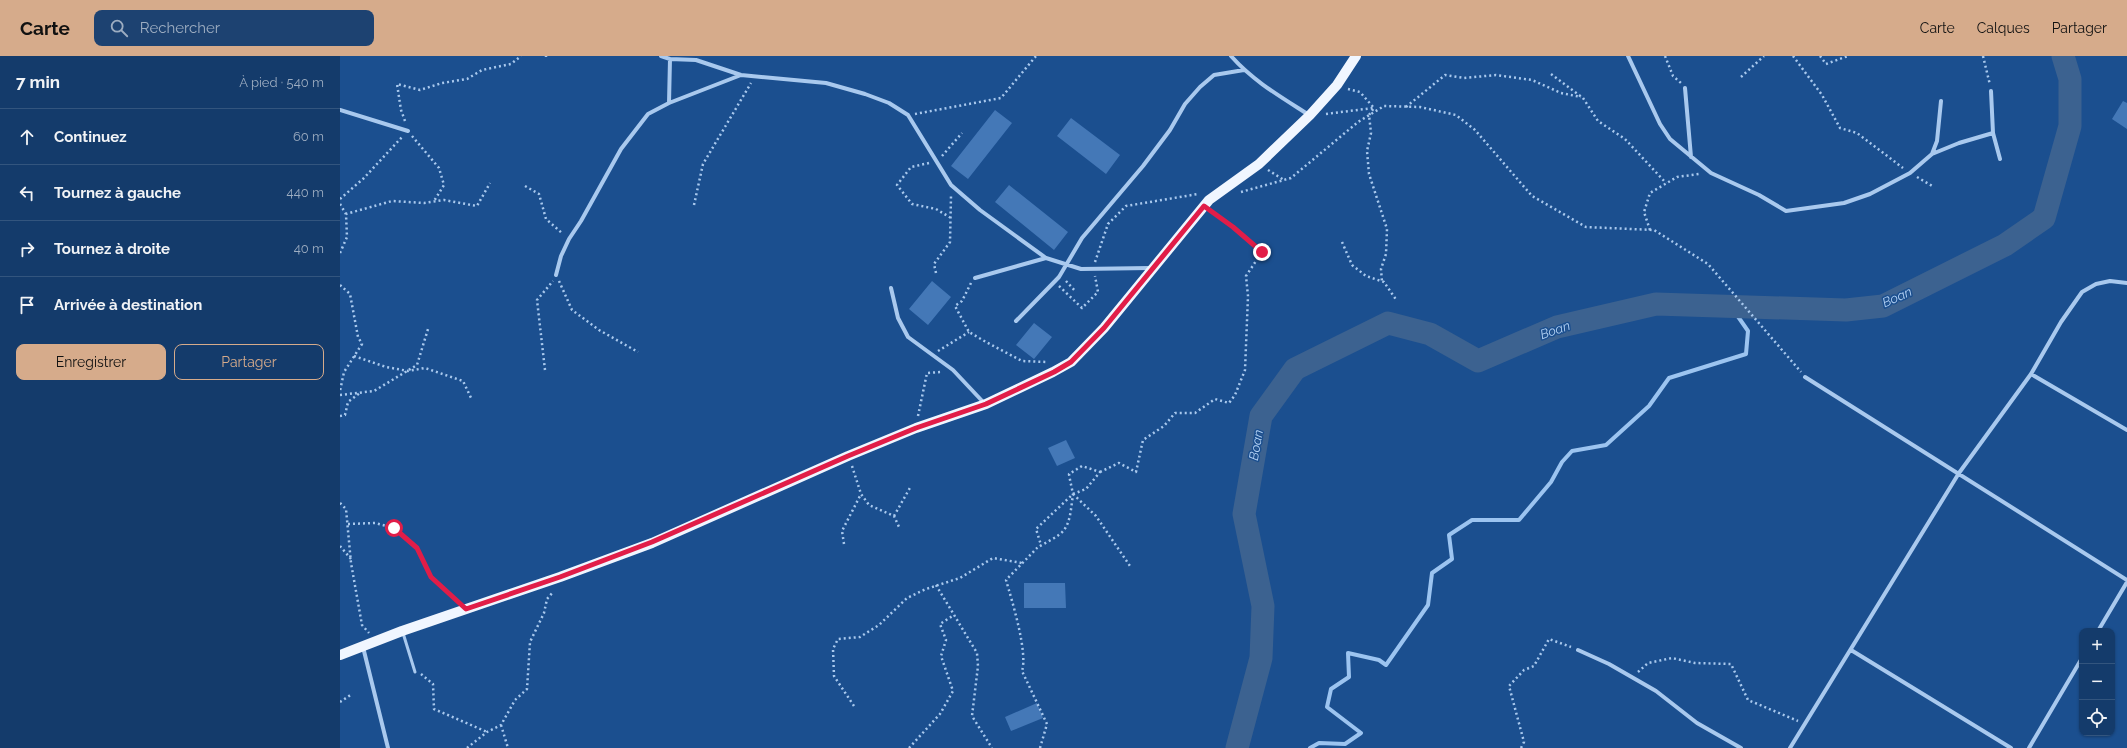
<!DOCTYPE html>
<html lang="fr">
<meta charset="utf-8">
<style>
:root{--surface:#143b6b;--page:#1d4271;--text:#f1f3f6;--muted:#9dadc1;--line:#33557e;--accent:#d6ab8b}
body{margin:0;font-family:Raleway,sans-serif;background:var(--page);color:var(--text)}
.controls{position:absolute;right:12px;bottom:12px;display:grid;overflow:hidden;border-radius:8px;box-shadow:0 1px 3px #0004}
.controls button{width:36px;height:36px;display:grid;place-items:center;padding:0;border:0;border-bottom:1px solid var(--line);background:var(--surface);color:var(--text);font:20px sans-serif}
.stop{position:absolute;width:12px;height:12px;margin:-9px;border:3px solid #e11d48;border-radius:50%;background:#fff}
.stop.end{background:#e11d48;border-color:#fff;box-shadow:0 1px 4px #0008}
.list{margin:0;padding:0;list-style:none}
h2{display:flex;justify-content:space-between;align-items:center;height:52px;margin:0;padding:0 16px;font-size:17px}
h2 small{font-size:13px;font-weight:400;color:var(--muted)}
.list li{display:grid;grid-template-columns:26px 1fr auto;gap:12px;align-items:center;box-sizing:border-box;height:56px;padding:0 16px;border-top:1px solid var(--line)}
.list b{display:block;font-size:15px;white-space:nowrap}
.list em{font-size:13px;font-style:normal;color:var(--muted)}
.actions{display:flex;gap:8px;padding:12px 16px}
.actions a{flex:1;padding:9px 0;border:1px solid var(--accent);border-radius:8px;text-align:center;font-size:14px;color:var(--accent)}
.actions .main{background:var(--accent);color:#111}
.icon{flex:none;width:22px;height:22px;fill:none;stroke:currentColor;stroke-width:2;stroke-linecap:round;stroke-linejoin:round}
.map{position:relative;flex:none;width:1787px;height:692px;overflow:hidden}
header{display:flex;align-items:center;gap:24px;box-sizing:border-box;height:56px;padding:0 20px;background:var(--accent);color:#111}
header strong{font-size:19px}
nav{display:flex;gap:22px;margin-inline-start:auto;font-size:14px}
.search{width:280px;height:36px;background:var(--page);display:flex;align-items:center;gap:10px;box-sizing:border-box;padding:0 14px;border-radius:8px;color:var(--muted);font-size:15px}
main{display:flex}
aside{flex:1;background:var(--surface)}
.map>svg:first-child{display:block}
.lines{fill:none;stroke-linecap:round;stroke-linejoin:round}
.stream{stroke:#9cc4f0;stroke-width:4}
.river{stroke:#3c6290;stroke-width:23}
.building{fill:#4478b7}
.path{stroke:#a9c9ee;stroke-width:2.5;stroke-dasharray:2 3;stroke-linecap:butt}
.lane{stroke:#a9c9ee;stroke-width:3}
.street{stroke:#a9c9ee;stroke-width:4}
.primary{stroke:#f0f6ff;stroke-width:10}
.route{stroke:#e11d48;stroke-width:5}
.labels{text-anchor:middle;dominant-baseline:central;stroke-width:3;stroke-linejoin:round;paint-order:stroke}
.water-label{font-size:13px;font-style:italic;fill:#b5d3f5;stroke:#1b4f8f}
</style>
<header>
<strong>Carte</strong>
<div class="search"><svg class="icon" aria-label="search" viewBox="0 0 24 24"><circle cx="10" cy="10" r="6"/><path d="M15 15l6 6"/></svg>Rechercher</div>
<nav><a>Carte</a><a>Calques</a><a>Partager</a></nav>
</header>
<main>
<aside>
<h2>7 min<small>À pied · 540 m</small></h2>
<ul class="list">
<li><svg class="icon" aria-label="ahead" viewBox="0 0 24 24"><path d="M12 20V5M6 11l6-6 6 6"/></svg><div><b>Continuez</b></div><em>60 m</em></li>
<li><svg class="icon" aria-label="left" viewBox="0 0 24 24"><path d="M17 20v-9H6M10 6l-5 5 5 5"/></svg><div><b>Tournez à gauche</b></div><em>440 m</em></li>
<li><svg class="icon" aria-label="right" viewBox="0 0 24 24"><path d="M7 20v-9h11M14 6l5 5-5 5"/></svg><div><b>Tournez à droite</b></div><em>40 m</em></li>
<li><svg class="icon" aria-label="arrive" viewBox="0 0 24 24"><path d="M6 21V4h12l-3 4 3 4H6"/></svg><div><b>Arrivée à destination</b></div></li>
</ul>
<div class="actions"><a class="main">Enregistrer</a><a>Partager</a></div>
</aside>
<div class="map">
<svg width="1787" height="692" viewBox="0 0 1787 692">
<rect width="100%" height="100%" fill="#1b4f8f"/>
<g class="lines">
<path class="stream" d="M970 692 979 687 1005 688 1021 677 987 651 991 633 1009 621 1008 597 1039 604 1046 609 1088 549 1092 517 1112 503 1109 479 1132 464H1179L1211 426 1222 406 1232 395 1266 389 1309 350 1329 322 1406 298 1408 275 1390 249"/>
<path class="river" d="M897 692 921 602 923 550 904 458 921 360 955 313 1048 267 1090 278 1138 305 1217 271 1316 248 1506 254 1543 250 1665 189 1704 162 1730 70V23L1723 0"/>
</g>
<path class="building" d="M1783 45 1787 47V73L1772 63Z
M655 54 672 67 628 123 611 110Z
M731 62 780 99 766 118 717 80Z
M669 129 728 176 714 194 655 146Z
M592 225 611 241 588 269 569 253Z
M694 267 712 281 694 303 676 289Z
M726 384 735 402 717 410 708 392Z
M684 527H725L726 552H684Z
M697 647 703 662 671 675 665 661Z"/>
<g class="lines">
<path class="path" d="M206 0V1
M1325 0 1333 20 1341 27
M1453 0 1482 39 1500 72 1517 77 1563 112
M1480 0 1486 8 1508 0
M1643 0 1650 29
M1211 18 1243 42 1258 65 1285 83 1326 127
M1401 21 1424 0
M1008 33 1020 36 1034 52 1029 59 1031 77 1027 95 1029 118 1047 173 1046 198 1041 213 1042 226
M1066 51 1105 19 1124 22 1156 19 1192 24 1221 37 1241 41
M575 58 661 42 696 0
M986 58 1033 52
M65 65 61 54 57 28 80 34 102 27 127 23 142 14 171 8 181 0
M72 80 99 112 104 129 94 145
M602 100 622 77
M589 107 571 111 557 129 572 148 596 153 611 162
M928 114 944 124
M1577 121 1594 131
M185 130 199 138 206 163 223 178
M901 136 951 122 1018 66 1044 50 1080 51 1116 59 1135 74 1192 140 1246 171 1314 174 1368 208 1461 316
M0 143 24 122 62 81
M0 148 6 158
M354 149 363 108 411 27
M1310 174 1304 156 1310 137 1337 121 1359 118
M1002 186 1012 209 1026 220 1044 226 1057 245
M0 197 7 181 6 158 52 145 84 147 104 144 137 150 150 127
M755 206 768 168 786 150 858 138
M596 217 594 208 610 186 611 140
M219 225 232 254 259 274 298 296
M726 225 736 236
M631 227 622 245 615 250 629 276 646 286 682 305 708 306
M0 229 10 238 18 281 22 288 4 316 0 335
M719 230 742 252 758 236 755 220
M598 295 629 276
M14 300 46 311 68 315 85 312 123 325 132 344
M205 314 197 244 213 225
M0 339 34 335 77 309 88 273
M0 360 5 359 8 346 20 337
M578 360 587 317 601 316
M512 410 521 438 529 449 554 460 559 471
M760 416 779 407 796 416 803 384 824 370 835 357H855L875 343 889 347 895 339 905 314 908 240 906 220 922 196 893 171 873 156
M733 438 756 460 790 510
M0 447 6 453 11 507 22 569 29 577
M554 460 571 430
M8 468 35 467 54 472 77 492 91 521 117 545
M504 488 502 475 521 438
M0 490 11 503
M596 529 637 597 638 610 632 660 652 692
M1298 616 1308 607 1332 602 1355 607 1391 608 1408 644 1458 665
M81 618 93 628 94 653 147 676
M0 646 12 638
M514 650 494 620 493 593 498 583 520 581 539 569 567 542 586 533 620 522 653 502 682 507
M161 669 168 692
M127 692 147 676 161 669 175 644 187 633 190 586 204 557 207 543 213 536
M569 692 600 658 613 635 601 600 606 584 600 568 614 559
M700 692 707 668 682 615C688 596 672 545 666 524L697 492C704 487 719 481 724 474 731 465 731 450 733 439 732 432 730 425 729 418L742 410 760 416 746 433 733 438 696 473 701 489
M1181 692 1184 686 1169 630 1184 614 1194 610 1209 583 1231 591"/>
<path class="lane" d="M63 577 75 616"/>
<path class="street" d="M321 0 330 3 356 4 401 19 486 27 525 38 549 47 568 59 611 129 640 154 706 202
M891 0C913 25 941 41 969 59
M1288 0 1320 68 1330 83 1371 117 1419 139 1446 155 1504 147 1530 138 1570 117 1592 98 1597 85 1601 45
M1345 32 1351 101
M1651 35 1653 77 1660 103
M329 47 330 3
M0 54 68 75
M1592 98 1619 87 1653 77
M216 219 221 200 229 183 241 165 281 93 308 58 329 47 401 19
M635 222 706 202 741 213 810 212
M551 232 558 262 568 281 613 314 645 348
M676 265 719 221 742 182 803 110 830 74 845 48 860 31 874 19 904 14
M1691 318 1787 374
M1465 321 1787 524
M1758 575 1787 526
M23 591 48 692
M1238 594 1269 608 1316 635 1357 667 1401 692
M1511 594 1671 692
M1450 692 1619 417 1691 318 1721 266 1742 236 1756 228 1770 225 1787 227
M1689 692 1742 602"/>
<path class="primary" d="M0 599 62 575 220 521 312 487 508 400 576 372 646 348 713 316 731 306 764 272 869 144 919 108 970 59 997 29 1016 0"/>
</g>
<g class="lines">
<path class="route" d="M54 472 77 492 91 521 126 553 220 521 312 486 508 400 576 372 646 348 714 316 731 306 764 272 864 150 893 171 922 196"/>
</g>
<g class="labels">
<g class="water-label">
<text transform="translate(1557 241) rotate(-24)">Boan</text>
<text transform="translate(1215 274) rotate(-19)">Boan</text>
<text transform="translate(916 389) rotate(-80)">Boan</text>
</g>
</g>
</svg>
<div class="controls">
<button>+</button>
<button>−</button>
<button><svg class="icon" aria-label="locate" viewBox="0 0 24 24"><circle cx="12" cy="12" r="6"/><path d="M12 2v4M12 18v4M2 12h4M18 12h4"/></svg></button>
</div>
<div class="stop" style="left:54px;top:472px"></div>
<div class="stop end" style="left:922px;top:196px"></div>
</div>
</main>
